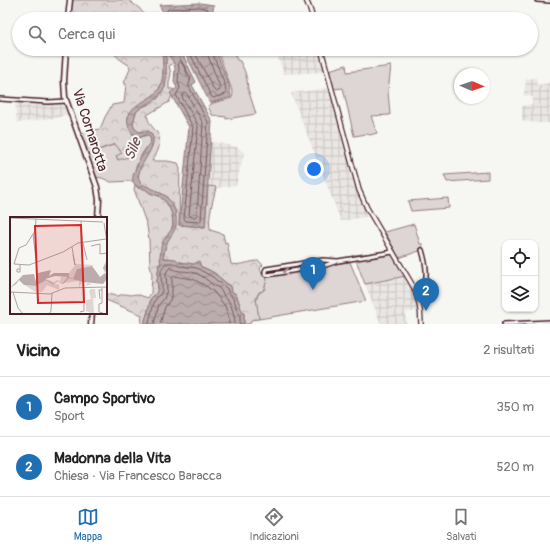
<!DOCTYPE html>
<html lang="it">
<meta charset="utf-8">
<style>
:root{--surface:#fff;--page:#f2f2f2;--text:#222;--muted:#767676;--line:#e0e0e0;--accent:#1f6fb2}
body{margin:0;font-family:Pangolin,sans-serif;background:var(--page);color:var(--text)}
.controls{position:absolute;right:12px;bottom:12px;display:grid;overflow:hidden;border-radius:8px;box-shadow:0 1px 3px #0004}
.controls button{width:36px;height:36px;display:grid;place-items:center;padding:0;border:0;border-bottom:1px solid var(--line);background:var(--surface);color:var(--text);font:20px sans-serif}
.compass{position:absolute;left:454px;top:68px;width:36px;height:36px;border-radius:50%;background:var(--surface);box-shadow:0 1px 3px #0004;rotate:92deg}
.you{position:absolute;left:314px;top:169px;width:14px;height:14px;margin:-10px;border:3px solid #fff;border-radius:50%;background:#1a73e8;box-shadow:0 0 0 6px #1a73e833}
.badge{display:grid;place-items:center;width:26px;height:26px;border-radius:50%;background:var(--accent);color:#fff;font-size:13px;font-weight:700}
.pin{position:absolute;translate:-50% -33px;filter:drop-shadow(0 1px 2px #0008)}
.pin::after{content:'';position:absolute;top:21px;width:14px;height:12px;background:inherit;clip-path:polygon(0 0,100% 0,50% 100%)}
.list{margin:0;padding:0;list-style:none}
h2{display:flex;justify-content:space-between;align-items:center;height:52px;margin:0;padding:0 16px;font-size:17px}
h2 small{font-size:13px;font-weight:400;color:var(--muted)}
.list li{display:grid;grid-template-columns:26px 1fr auto;gap:12px;align-items:center;box-sizing:border-box;height:60px;padding:0 16px;border-top:1px solid var(--line)}
.list b{display:block;font-size:15px;white-space:nowrap}
.list p{margin:0;font-size:13px;white-space:nowrap;color:var(--muted)}
.list em{font-size:13px;font-style:normal;color:var(--muted)}
.icon{flex:none;width:22px;height:22px;fill:none;stroke:currentColor;stroke-width:2;stroke-linecap:round;stroke-linejoin:round}
.map{position:relative;flex:none;width:550px;height:324px;overflow:hidden}
.search{position:absolute;background:var(--surface);box-shadow:0 1px 3px #0004;left:12px;right:12px;top:12px;height:44px;display:flex;align-items:center;gap:10px;box-sizing:border-box;padding:0 14px;border-radius:22px;color:var(--muted);font-size:15px}
.sheet{height:172px;background:var(--surface)}
nav{display:flex;justify-content:space-around;align-items:center;box-sizing:border-box;height:56px;border-top:1px solid var(--line);background:var(--surface);font-size:11px;color:var(--muted)}
nav a{display:grid;justify-items:center;gap:2px}
nav .on{color:var(--accent)}
.map>svg:first-child{display:block}
.industrial{fill:url(#industrial-grid)}
.green{fill:#ddd6d5;stroke:#947a80}
.forest{fill:url(#forest-crowns);stroke:#947a80}
.water{fill:url(#water-waves);stroke:#8e747a}
.lines{fill:none;stroke-linecap:round;stroke-linejoin:round}
.shore{stroke:#77585f;stroke-width:1}
.minor-casing{stroke:#4a1f2b;stroke-width:6}
.tertiary-casing{stroke:#4a1f2b;stroke-width:6}
.secondary-casing{stroke:#4a1f2b;stroke-width:7}
.minor{stroke:#f6f6f2;stroke-width:3}
.tertiary{stroke:#f6f6f2;stroke-width:3.5}
.secondary{stroke:#f6f6f2;stroke-width:4}
.oneway{stroke:#a99598}
.labels{text-anchor:middle;dominant-baseline:central;stroke-width:4;stroke-linejoin:round;paint-order:stroke}
.street-label{font-size:14px;fill:#4a1f2b;stroke:#f6f6f2}
.water-label{font-size:15px;font-style:italic;fill:#6c4a52;stroke:#f6f6f2}
.inset-road{fill:none;stroke:#b1a0a2;stroke-width:1}
.view{fill:#d62828;fill-opacity:0.15;stroke:#d62828;stroke-width:2}
.inset-edge{fill:none;stroke:#4a1f2b;stroke-width:2}
</style>
<div class="map">
<svg width="550" height="324" viewBox="0 0 550 324">
<defs>
<pattern id="industrial-grid" width="8" height="8" patternUnits="userSpaceOnUse"><rect width="8" height="8" fill="#e9e6e3"/><path d="M0 4h8M4 0v8" fill="none" stroke="#c9c5c3"/></pattern>
<pattern id="forest-crowns" width="20" height="18" patternUnits="userSpaceOnUse"><rect width="20" height="18" fill="#ddd6d5"/><path d="M2 6a3 3 0 1 1 6 0M12 15a3 3 0 1 1 6 0" fill="none" stroke="#bfb7b7"/></pattern>
<pattern id="water-waves" width="16" height="10" patternUnits="userSpaceOnUse"><rect width="16" height="10" fill="#bbadae"/><path d="M0 5q4-4 8 0t8 0" fill="none" stroke="#9a8c8e"/></pattern>
</defs>
<rect width="100%" height="100%" fill="#f6f6f2"/>
<filter id="ink" filterUnits="userSpaceOnUse"><feTurbulence type="fractalNoise" baseFrequency=".025" numOctaves="2"/><feDisplacementMap in="SourceGraphic" scale="8" xChannelSelector="R" yChannelSelector="G"/><feConvolveMatrix kernelMatrix="1 2 1 2 8 2 1 2 1" color-interpolation-filters="sRGB"/></filter>
<g filter="url(#ink)">
<path class="industrial" d="M275 49H320L326 72 284 74Z
M536 78 537 85 550 83V123H538L522 121V106L532 104 533 97 524 95 526 79Z
M330 88 346 151 360 198 363 205 370 216 341 221 291 93Z
M15 102 55 104 63 103 67 114 54 119V118L17 123Z
M211 142 223 143V144L237 147 244 153 236 185 216 188 217 187 205 186Z
M406 276 415 292 419 311 405 312 407 324H381L365 284Z"/>
<path class="green" d="M217 49H233L237 60 240 61 245 72 247 80 248 89 256 114 226 119V117L212 115 208 106C215 101 224 101 232 98L233 93Z
M346 65 347 72 391 66 388 91 390 115 371 116 377 133 370 135 367 134 354 136 343 88 334 89 329 70Z
M146 135 149 136 151 140C149 145 145 149 142 154 138 162 133 172 133 181L111 182 102 178 95 177 87 154 116 144 122 154 117 156 118 160 132 148 130 141 134 140 136 137 139 138Z
M488 172V179L447 182 444 175Z
M448 198 449 208 411 211 408 201Z
M414 224 420 244H423L422 250 399 258 385 232Z
M390 251 406 276 365 284 354 255Z
M350 262 366 301 259 319C257 306 252 296 265 289 264 284 267 282 266 277L269 276 330 264Z"/>
<path class="forest" d="M71 0H128L139 8 148 19 69 18Z
M110 49H162C163 61 165 78 159 89 151 103 121 105 129 127 131 131 133 134 136 137L134 140 130 141C132 146 134 151 132 156L118 160 116 156 122 153 115 144 87 154 80 135 87 131 100 129 105 117 112 105 124 103 126 84 124 83 130 69 129 65C121 61 116 56 110 49Z
M166 50 174 63 169 66 171 74 169 82V89H173L174 91 169 102 147 115C148 121 150 124 154 129 164 139 159 151 152 161H167L178 163 180 168 179 225 205 227 208 186 216 187C213 203 208 213 210 230L223 234 225 243 227 242 231 264C241 266 249 261 259 261L263 265 260 268 262 274H264L267 280 263 291 259 292 256 298 259 319 251 320 250 324H244V314L241 309 240 305 236 294 232 292 231 286C225 283 220 277 214 273 204 266 193 264 181 262 178 262 176 259 173 259 170 258 166 258 163 258L166 245 169 238 176 213 173 206 166 196 157 191 141 184C131 170 154 153 153 139 153 138 152 135 151 133L144 131 139 132 134 128 133 123 136 112 142 107 147 105 158 98 165 87 166 79Z
M135 185 138 188 145 189 150 193 159 196 165 201 169 207 172 214 173 224 172 229 168 235 160 257 161 265 159 264 157 281 158 288 156 294 151 298 148 311 145 320V324H141L142 315 106 300V294L117 296 125 294 131 295 136 294 148 298 151 293 152 274 150 265 149 240 147 226 134 189Z"/>
<path class="water" d="M200 3 214 5 211 19H167L159 5Z
M162 49H173L180 59 190 81 191 80 175 49H180L194 78 196 82 192 85 212 121 205 227 179 225 189 127 170 93 177 88 174 82 175 68 174 63 166 51V79L165 87 158 98 147 105 142 107 136 112 133 123 134 128 139 132 149 131C165 146 129 168 141 184 156 190 174 196 176 216 176 220 177 225 175 229 173 234 168 239 166 245 164 249 164 254 163 258L176 259 179 262 194 264 199 261 201 267C206 269 212 271 216 274 221 279 225 283 231 286L232 292 236 294 240 305 241 309 244 314V324H145V320L148 311 151 298 156 294 158 288 157 281 159 264H161L160 257 161 247 163 241 172 229 173 224 172 214 169 207 165 201 159 196 150 193 145 189 138 188 135 185 133 181V176L140 158 150 143 151 140 149 136C143 134 141 139 137 138 133 137 131 131 129 128 121 105 150 103 159 89 165 78 163 61 162 49Z
M183 49H215L229 85 231 97 210 103Z"/>
<g class="lines">
<path class="shore" d="M170 19V16L167 11 168 9 199 7 208 9V19
M188 49 211 96 213 98 225 94 226 92 225 85 212 52V49
M193 49 214 90 216 92 220 90V87L207 53V49
M180 61 182 62 191 79 189 84V87L208 122 201 220 200 222 186 221 184 219 193 127 176 95 180 88 178 81 179 68 178 63Z
M185 93 187 94 203 123 197 215 195 217H191L189 215 198 127 197 123 182 97 183 95Z
M149 324C149 321 154 302 155 300 158 296 161 295 162 290 163 283 159 274 162 268 163 266 165 265 166 263H173L179 266 197 268 200 270 213 277 217 281 222 284 227 289 229 293 232 297 235 302 237 311 240 315V324
M154 324 159 304 164 299 167 290 166 275 167 271 169 268H171C179 273 186 270 195 273 202 275 208 281 213 285 215 286 217 287 219 288 221 290 222 293 224 296 226 300 225 296 228 300 232 305 235 318 235 324
M160 324 165 307 170 300 172 292V278L174 276 193 279 206 286 214 292 225 306 229 318V324"/>
<g class="minor-casing">
<path id="minor" d="M537 0 550 1
M0 99 48 102 66 101
M338 261 323 266 267 275 265 274V271L266 269 323 260 338 261 393 252
M418 296 422 294C428 278 427 267 422 250
M504 324 550 322"/>
</g>
<g class="tertiary-casing">
<path id="tertiary" d="M306 0 310 9 313 19
M321 49 359 190 367 208 413 286C419 298 421 310 421 324"/>
</g>
<g class="secondary-casing">
<path id="secondary" d="M68 19 70 0
M66 49 64 81 65 97 97 187 99 200 98 218
M91 324 92 313"/>
</g>
<use href="#minor" class="minor"/>
<use href="#tertiary" class="tertiary"/>
<use href="#secondary" class="secondary"/>
</g>
<defs><path id="oneway-chevron" d="M-2-3.5L2.5 0L-2 3.5" fill="none" stroke-width="1.6" stroke-linecap="round" stroke-linejoin="round"/></defs>
<use class="oneway" href="#oneway-chevron" transform="translate(286 272) rotate(171)"/>
</g>
<g class="labels">
<g class="street-label">
<text transform="translate(90 130) rotate(72)">Via Cornarotta</text>
</g>
<g class="water-label">
<text transform="translate(133 149) rotate(-68)">Sile</text>
</g>
</g>
<g transform="translate(10 217)">
<rect width="97" height="97" fill="#f6f6f2"/>
<path d="M81 72H85L86 81H83L84 97 76 94V83L81 82 79 74Z" fill="#ddd6d5"/>
<path d="M66 47 83 48V51V49L67 52 64 62 82 67 76 69 77 66 72 65 69 71V64L54 66 48 64 45 67 41 64 44 68 49 67V73L37 68 32 75H25L15 68 27 69 36 62 44 65 47 63 50 64 51 60H59V56L53 55 59 56Z" fill="#ddd6d5"/>
<path d="M97 42 94 51 95 55 96 58 97 57 94 51 97 44V62L93 67 74 65 62 62 59 61 53 67 47 64 44 68 36 63 26 69 14 68 9 63 6 67 0 71 13 58 24 57 26 65 28 56 41 53 39 59 44 56H59V60L63 62 67 52 82 49 90 60 95 56 93 51ZM45 59 58 60 53 66 47 64 45 67 35 62Z" fill="#bbadae" fill-rule="evenodd"/>
<path class="inset-road" d="M0 1 93 5M71 4 72 26M94 6 97 25M23 17 26 43M73 26 77 43M81 29 90 27V37L97 36M62 30 65 48 63 38M4 47 19 48 53 35 68 26 96 22M4 47 9 31 16 28 25 14 26 2M10 52H7V55H10V48M92 71V86L89 87V95L93 96M0 75 40 77 55 71 97 70M3 75 8 91 13 97M90 82 89 73H92M70 95 74 94V72M39 97 41 94 42 76"/>
<path class="view" d="M71 8 74 85 28 86 25 9Z"/>
<rect width="97" height="97" class="inset-edge"/>
</g>
</svg>
<div class="controls">
<button><svg class="icon" aria-label="locate" viewBox="0 0 24 24"><circle cx="12" cy="12" r="6"/><path d="M12 2v4M12 18v4M2 12h4M18 12h4"/></svg></button>
<button><svg class="icon" aria-label="layers" viewBox="0 0 24 24"><path d="M12 4l9 5-9 5-9-5zM3 14l9 5 9-5"/></svg></button>
</div>
<svg class="compass" viewBox="-18 -18 36 36"><path d="M0-13l5 13h-10z" fill="#e53935"/><path d="M0 13l5-13h-10z" fill="#767676"/></svg>
<div class="you"></div>
<div class="pin badge" style="left:313px;top:290px">1</div>
<div class="pin badge" style="left:426px;top:311px">2</div>
<div class="search"><svg class="icon" aria-label="search" viewBox="0 0 24 24"><circle cx="10" cy="10" r="6"/><path d="M15 15l6 6"/></svg>Cerca qui</div>
</div>
<section class="sheet">
<h2>Vicino<small>2 risultati</small></h2>
<ul class="list">
<li><span class="badge">1</span><div><b>Campo Sportivo</b><p>Sport</p></div><em>350 m</em></li>
<li><span class="badge">2</span><div><b>Madonna della Vita</b><p>Chiesa · Via Francesco Baracca</p></div><em>520 m</em></li>
</ul>
</section>
<nav>
<a class="on"><svg class="icon" aria-label="map" viewBox="0 0 24 24"><path d="M3 6l6-2 6 2 6-2v14l-6 2-6-2-6 2zM9 4v14M15 6v14"/></svg>Mappa</a>
<a><svg class="icon" aria-label="directions" viewBox="0 0 24 24"><path d="M12 3l9 9-9 9-9-9zM9 14v-3h6M13 9l2 2-2 2"/></svg>Indicazioni</a>
<a><svg class="icon" aria-label="saved" viewBox="0 0 24 24"><path d="M7 4h10v16l-5-4-5 4z"/></svg>Salvati</a>
</nav>
